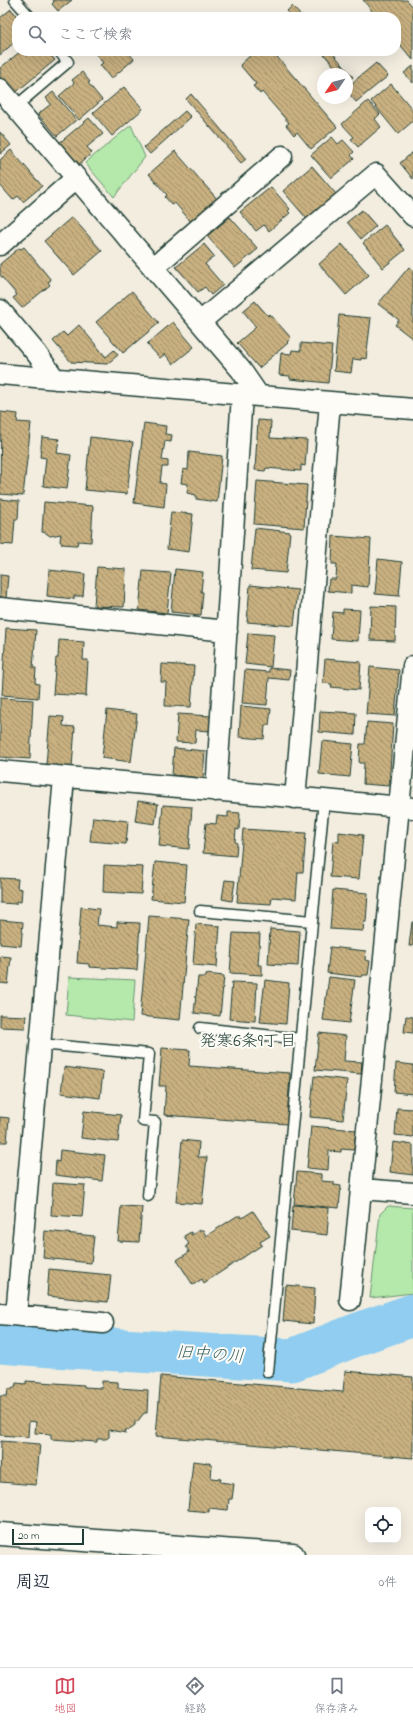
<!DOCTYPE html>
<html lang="ja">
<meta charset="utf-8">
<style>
:root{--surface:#fff;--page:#f6f6f7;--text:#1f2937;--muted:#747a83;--line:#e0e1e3;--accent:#d1495b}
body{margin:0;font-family:"Indie Flower","Klee One",sans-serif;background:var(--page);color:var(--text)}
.controls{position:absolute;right:12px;bottom:12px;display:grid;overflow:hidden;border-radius:8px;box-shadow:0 4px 16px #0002}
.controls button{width:36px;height:36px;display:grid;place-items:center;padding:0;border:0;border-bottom:1px solid var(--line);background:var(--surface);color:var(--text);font:20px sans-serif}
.compass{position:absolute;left:317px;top:68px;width:36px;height:36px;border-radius:50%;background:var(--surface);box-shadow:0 4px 16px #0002;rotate:235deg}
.scale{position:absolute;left:12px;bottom:10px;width:72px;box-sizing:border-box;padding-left:4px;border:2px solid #1f3d34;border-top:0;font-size:11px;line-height:14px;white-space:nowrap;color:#1f3d34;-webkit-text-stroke:3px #fdfcf7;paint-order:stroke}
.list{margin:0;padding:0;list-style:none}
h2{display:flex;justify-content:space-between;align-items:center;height:52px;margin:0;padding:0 16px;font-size:17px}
h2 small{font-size:13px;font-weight:400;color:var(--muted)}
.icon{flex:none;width:22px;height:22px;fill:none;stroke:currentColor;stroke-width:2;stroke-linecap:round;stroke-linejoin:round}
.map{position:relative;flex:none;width:413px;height:1555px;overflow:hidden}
.search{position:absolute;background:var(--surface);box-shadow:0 4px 16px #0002;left:12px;right:12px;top:12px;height:44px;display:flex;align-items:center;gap:10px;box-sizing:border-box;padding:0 14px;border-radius:16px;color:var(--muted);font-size:15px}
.sheet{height:112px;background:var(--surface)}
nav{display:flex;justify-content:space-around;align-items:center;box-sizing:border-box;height:56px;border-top:1px solid var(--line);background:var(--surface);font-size:11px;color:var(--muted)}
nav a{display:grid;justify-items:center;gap:2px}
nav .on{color:var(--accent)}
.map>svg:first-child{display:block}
.green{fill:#b4e9ab;stroke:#6a9370}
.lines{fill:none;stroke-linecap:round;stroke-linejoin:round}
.river{stroke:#90cdf0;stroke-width:43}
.building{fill:url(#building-back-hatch);stroke:#1f3d34}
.service-casing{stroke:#1f3d34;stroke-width:13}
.minor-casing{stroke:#1f3d34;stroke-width:23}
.tertiary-casing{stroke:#1f3d34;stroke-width:25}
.service{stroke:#fdfcf7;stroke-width:10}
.minor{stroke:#fdfcf7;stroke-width:20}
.tertiary{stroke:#fdfcf7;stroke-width:22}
.labels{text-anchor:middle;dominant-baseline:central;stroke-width:4;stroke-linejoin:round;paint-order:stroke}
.neighbourhood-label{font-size:17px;fill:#1f3d34;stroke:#fdfcf7}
.water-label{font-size:17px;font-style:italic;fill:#3b6163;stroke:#fdfcf7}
</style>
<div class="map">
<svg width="413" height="1555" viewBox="0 0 413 1555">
<defs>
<pattern id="building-back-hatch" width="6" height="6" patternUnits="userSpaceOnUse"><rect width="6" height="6" fill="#c8b080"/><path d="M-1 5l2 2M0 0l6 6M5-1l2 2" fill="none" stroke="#a2906a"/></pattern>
</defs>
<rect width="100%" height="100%" fill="#f2eddf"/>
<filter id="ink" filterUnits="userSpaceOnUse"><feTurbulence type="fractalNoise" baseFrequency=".025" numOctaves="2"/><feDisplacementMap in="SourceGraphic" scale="8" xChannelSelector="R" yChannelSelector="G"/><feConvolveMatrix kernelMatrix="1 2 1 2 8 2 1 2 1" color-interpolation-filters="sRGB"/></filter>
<g filter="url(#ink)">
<path class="green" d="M131 125 145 157 114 197 85 163Z
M69 977 135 980 132 1022 66 1015Z
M388 1206 413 1208V1293L370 1298 380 1214Z"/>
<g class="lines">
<path class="river" d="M0 1342 53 1346 292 1360 361 1333 413 1315"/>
</g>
<path class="building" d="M53 0H72L58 11 52 4 54 2Z
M363 0H407L413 7V60L397 41 396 42V17H377Z
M292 6 302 17H292L287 11Z
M11 9 18 17H17V40L0 55V18Z
M21 51H47L55 60 14 94 0 77V68Z
M95 51H127L134 59 111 79 100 65 103 63 94 52Z
M255 51H272L337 127 311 149 297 132 294 135 286 125 289 123 262 92 260 94 253 86 256 84 240 65Z
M321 51H331L353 77 347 82V74H341Z
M376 63 388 76 356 102 347 91V87Z
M413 66V83L404 73Z
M82 72 90 82 88 83 102 100 79 120 59 96 74 83 72 80Z
M391 84 413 110V121L398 134 371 101Z
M124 87 143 109 112 136 93 113Z
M53 92 76 120 57 136 38 114 51 104 46 98Z
M191 94 246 159 241 163 186 99Z
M368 101 380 114 375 119 381 127 358 147 351 139 354 137 342 124Z
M185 111 191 117 150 154 144 147Z
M89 118 103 134 87 147 92 153 77 166 58 144Z
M0 132 11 145 0 154Z
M332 137 338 144 343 140 354 152 351 155 354 159 331 178 311 155Z
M11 150 42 186 23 202 18 196 13 200 0 185V160Z
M175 151 218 200 192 223 175 203 172 205 165 197 167 195 149 174Z
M413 152V179L400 163Z
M312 166 336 194 307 219 283 191Z
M271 187 290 209 288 211 290 213 269 231 264 225 256 231 240 212Z
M362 210 376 226 361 239 347 222Z
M72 217 102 251 74 275 44 241Z
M230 217 258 249 235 268 207 236Z
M385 225 405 250 383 268 363 243Z
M204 244 214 256 205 264 223 285 211 295 205 287 198 292 176 267Z
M342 244 369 275 346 295 319 264Z
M24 247 51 280 48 282 50 285 22 308 13 298 17 295 0 275V264L19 248 21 249Z
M409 267 413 270V339L395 325 399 320 378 304Z
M132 291 159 323 123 353 96 322Z
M255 301 268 316 270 314 291 338 287 342 288 343 259 368 237 343 256 327 243 311Z
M339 315 371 318 366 359 361 358V360L353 359 351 373 334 371Z
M173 322 194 347 173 364 165 354 160 358 147 344Z
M79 325 106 357 114 350 118 355 107 364 71 362 53 341 63 332 67 336Z
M301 343 332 346 328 383 290 379V376L279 375 281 353 291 354 292 350 301 351Z
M1 412 18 414 17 422 31 423 23 496 0 494Z
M258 420 271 421 270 438 307 440 305 466 301 465V471L266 468 265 471 255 470Z
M144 423 166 426 165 434 172 435 171 442 165 441 162 460 168 461V467H162L160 483 166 484 164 507 134 503Z
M42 437 59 439 57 453 71 455 67 489 43 486 46 458 40 457Z
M90 437 133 442 127 494 85 490Z
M189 452 222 456 217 502 196 499V495L187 493 188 484 181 483 183 469 188 470Z
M257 481 307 485 304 528 254 524Z
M0 499 19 501 18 519H15L13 545 0 544Z
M44 502 93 506 91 542 78 541 77 545H75L62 544 60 541 61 534 50 536 46 533 42 532Z
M171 512 193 514 189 552 167 549Z
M255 528 290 532 286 573 251 570Z
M333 536 371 539 368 587 351 585V593L328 591 329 579H336L337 564H332Z
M378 559 402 562 399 596 375 594Z
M97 567 126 569 124 607 94 606Z
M175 569 203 572 201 592H203L201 615 171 612Z
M49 570 85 574 83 596H74V599L47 596Z
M143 571 171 573 167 613 139 610Z
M0 575 8 576 6 598 0 597Z
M250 585 298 590 294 626 247 622Z
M371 606 396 607 395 641 370 640Z
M343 609 360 610 358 641 331 639 333 612 343 613Z
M6 628 36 630 33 668H36L35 683 39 684 38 698 2 695Z
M248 633 274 635 271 667 245 664Z
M59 640 84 642 83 660H88L86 696 53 694 56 658H58Z
M325 659 361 662 359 690 331 687 332 684 323 683Z
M162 664 194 666 191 707 165 706 166 682H161Z
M370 667 399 670 395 716 366 714Z
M269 668 290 670 289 680 269 678 267 705 242 703 245 670 269 672Z
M0 698 33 700 30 759 0 757Z
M241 706 271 709 269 725H265L264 739 239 737Z
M107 710 137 714 131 762 102 758Z
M320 711 356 713 355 735 319 732Z
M178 714 211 716 210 731 196 730 195 743 176 742Z
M50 716 64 717 63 726 75 727 72 767 46 765Z
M367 722 393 724 389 786 363 784 364 763H359L360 744H365Z
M322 741 353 744 350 777 319 774Z
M174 748 205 751 203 778 172 775Z
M138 801 158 804 155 824 135 821Z
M163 805 192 807 189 849 159 846Z
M228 812 240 813 239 830 236 829 235 842 237 843 236 856 203 853 206 823 216 824 217 816 228 817Z
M93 817 128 821 126 844 90 841Z
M243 829 306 833 303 872H298L296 899 272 897 271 904 237 902Z
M339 832 363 835 359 879 330 877 333 841 339 842Z
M155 862 187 865 184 902 151 899Z
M104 865 143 867 141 894 103 892Z
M0 878 18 879 17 888 22 889 21 902 16 901V904L0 903Z
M225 880 235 881 232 901 222 899Z
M333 890 368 893 366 922H364L363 931 330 929Z
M81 907 99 909 97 925 117 927V922L140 923 137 970 89 967V964L77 963Z
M149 916 189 919 180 1020 140 1016Z
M0 920 23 922 21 946 0 944Z
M412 922H413V946H409Z
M196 924 220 926 217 967 193 965Z
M270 929 300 931 298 966 268 964Z
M233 933 260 934 258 965H262V975L230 973Z
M330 947 366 951 365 960 370 961 368 975H363L362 977 327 973Z
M0 956 11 957 8 984 0 983Z
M206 974 224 976 220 1016 194 1013 198 977H206Z
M329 977 355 980 349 1023 323 1020Z
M265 980 289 983 286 1024 260 1022Z
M232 982 257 983 255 1021 229 1019Z
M0 1015 26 1016 25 1028 0 1027Z
M406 1016 413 1017V1033L404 1032Z
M319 1033 346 1036 344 1061 362 1062 361 1074 315 1070Z
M162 1048 190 1050 189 1066 290 1073 287 1124 164 1115 166 1086H159Z
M396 1063 413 1065V1094L394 1092Z
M64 1067 103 1072 100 1098 61 1093Z
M314 1076 347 1080 343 1120 310 1117Z
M397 1108 413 1109V1137L395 1135Z
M84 1111 121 1115 118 1142 81 1138Z
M0 1117 9 1118 7 1142H0Z
M311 1126 356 1130 354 1150 341 1149V1152L329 1151 328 1170 307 1168Z
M182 1140 199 1142 198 1157H207L202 1204 176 1202Z
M393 1142 413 1145V1175L390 1172Z
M60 1150 105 1155 102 1181 55 1175 56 1161 59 1162Z
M297 1172 321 1174V1181L334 1182V1185L341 1186 339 1208 294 1204Z
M53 1183 85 1185 82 1217 51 1215Z
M293 1205 329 1208 327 1235 291 1231Z
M121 1206 142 1207 139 1242 118 1241Z
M253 1211 270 1236 260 1242 262 1245 204 1283 202 1279 193 1285 177 1260 189 1252 186 1246 189 1244 184 1236 191 1232 192 1235 199 1230H203L206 1236 237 1216H241L242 1218Z
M45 1231 94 1236 91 1263 43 1258Z
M49 1269 111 1275 108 1302 47 1296Z
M286 1285 315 1288 313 1324 283 1321Z
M345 1371 413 1377V1458L156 1436 161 1376 343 1392Z
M26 1381 84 1385V1387L102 1388V1381L118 1382V1388L148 1390 147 1413H144L137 1422 135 1421V1425L128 1430H125L126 1433 109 1430V1437L106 1439H97V1442L51 1439V1434L35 1433 36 1422 29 1421 28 1437 0 1435V1396H7L8 1389H13V1387H15L16 1383 26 1384Z
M1 1441 40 1444 36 1485 0 1482Z
M193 1461 209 1463 212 1465 211 1478 221 1479 220 1482 234 1484 232 1499H229L228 1510 209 1508V1512L188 1510Z"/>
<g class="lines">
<g class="service-casing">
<path id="service" d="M15 0 30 17
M15 107 68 62 59 51
M200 911 312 921
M200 1028 301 1039
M40 1044 149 1054 143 1121 155 1122 148 1196
M268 1372 324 800"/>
</g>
<g class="minor-casing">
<path id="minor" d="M0 89 241 370 259 396
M0 245 76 178
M153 268 282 156
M0 310 37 354 55 379
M200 322 376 174 413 216
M0 374 413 409
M0 608 227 631
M0 771 413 808
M216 791 242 395
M295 798 330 403
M361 1189 413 1193
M350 1300 413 666
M0 1314 103 1323
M16 1315 64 778"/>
</g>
<g class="tertiary-casing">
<path id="tertiary" d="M0 1534 293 1555"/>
</g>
<use href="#service" class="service"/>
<use href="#minor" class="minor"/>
<use href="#tertiary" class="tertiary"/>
</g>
</g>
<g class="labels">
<g class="neighbourhood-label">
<text x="248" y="1041">発寒6条9丁目</text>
</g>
<g class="water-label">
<text transform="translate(210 1355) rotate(4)">旧中の川</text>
</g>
</g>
</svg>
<div class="controls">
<button><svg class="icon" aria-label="locate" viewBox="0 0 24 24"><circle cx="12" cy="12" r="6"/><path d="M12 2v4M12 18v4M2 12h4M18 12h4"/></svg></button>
</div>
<svg class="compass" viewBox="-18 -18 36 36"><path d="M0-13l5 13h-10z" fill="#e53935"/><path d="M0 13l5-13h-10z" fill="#747a83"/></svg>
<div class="scale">20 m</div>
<div class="search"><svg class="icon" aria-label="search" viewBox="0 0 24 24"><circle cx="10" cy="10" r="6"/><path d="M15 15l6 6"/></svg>ここで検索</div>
</div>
<section class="sheet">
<h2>周辺<small>0件</small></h2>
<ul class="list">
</ul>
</section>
<nav>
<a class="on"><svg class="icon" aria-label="map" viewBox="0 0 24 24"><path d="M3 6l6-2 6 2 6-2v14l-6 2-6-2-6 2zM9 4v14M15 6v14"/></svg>地図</a>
<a><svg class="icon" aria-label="directions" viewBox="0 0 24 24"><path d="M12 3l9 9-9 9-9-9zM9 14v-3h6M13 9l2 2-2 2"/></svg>経路</a>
<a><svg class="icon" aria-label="saved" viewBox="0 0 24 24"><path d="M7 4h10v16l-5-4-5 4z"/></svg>保存済み</a>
</nav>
